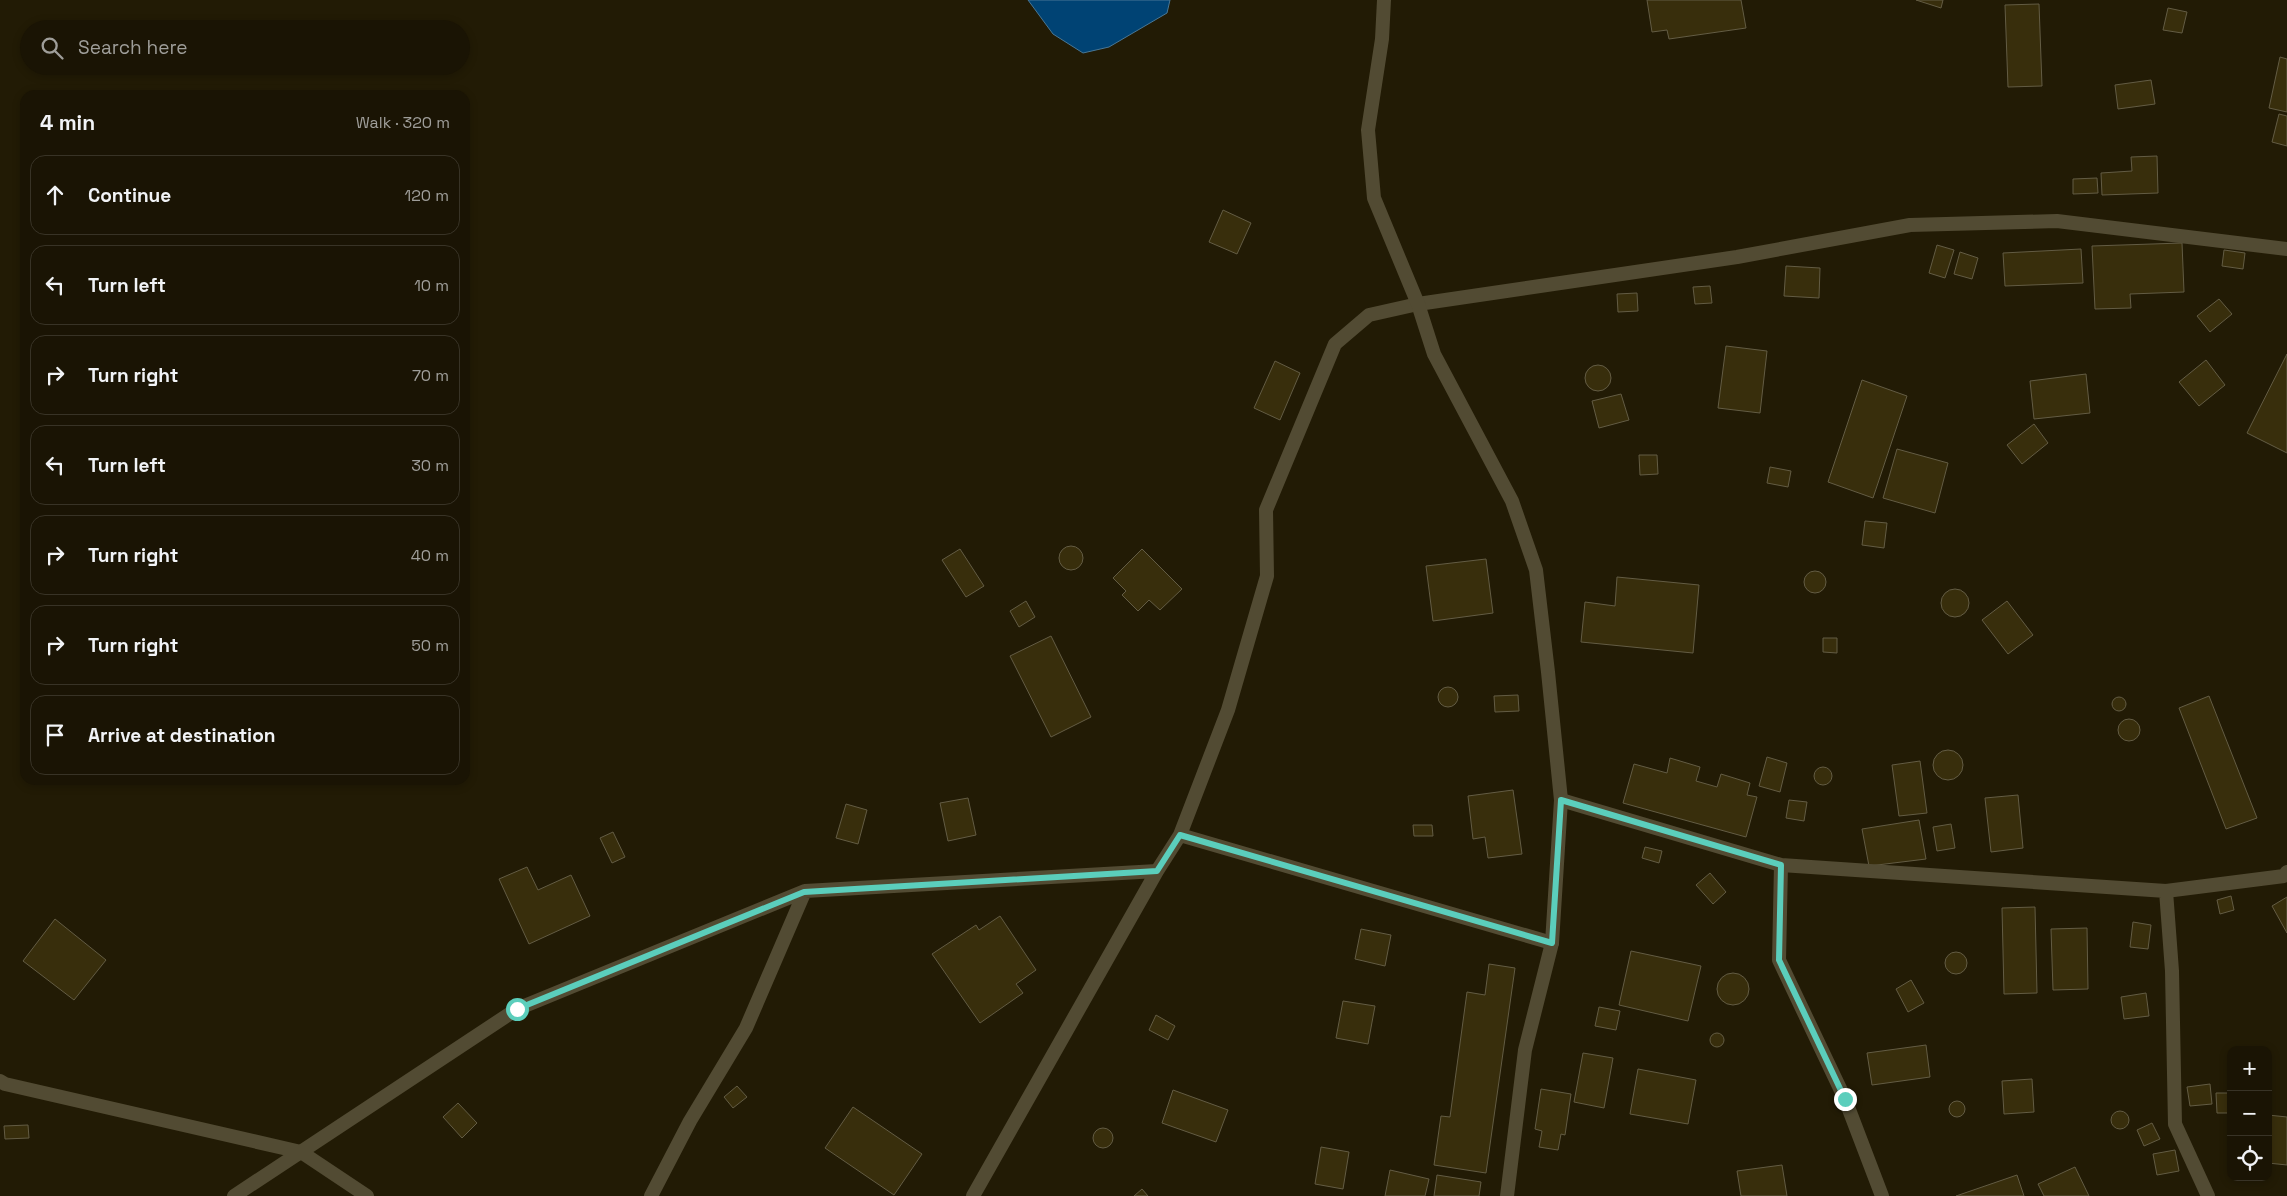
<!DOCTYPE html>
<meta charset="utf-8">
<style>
:root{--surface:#1a1404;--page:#231d0e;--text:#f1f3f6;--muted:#9f9e9a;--line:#383326}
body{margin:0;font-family:"Space Grotesk",sans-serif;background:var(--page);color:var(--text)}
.controls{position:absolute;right:15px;bottom:15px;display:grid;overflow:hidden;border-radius:10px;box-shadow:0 2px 8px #0003}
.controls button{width:45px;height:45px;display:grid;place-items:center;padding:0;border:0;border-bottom:1px solid var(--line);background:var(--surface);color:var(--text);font:25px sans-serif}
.stop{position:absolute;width:15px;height:15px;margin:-11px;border:4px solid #5bcebc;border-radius:50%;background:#fff}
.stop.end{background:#5bcebc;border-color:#fff;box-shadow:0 1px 5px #0008}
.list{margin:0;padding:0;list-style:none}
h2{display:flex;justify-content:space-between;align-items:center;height:65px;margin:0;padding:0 20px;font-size:21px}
h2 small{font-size:16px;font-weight:400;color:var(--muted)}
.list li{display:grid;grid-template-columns:32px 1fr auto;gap:15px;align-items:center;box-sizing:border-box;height:80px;margin:0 10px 10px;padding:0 10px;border:1px solid var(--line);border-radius:15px}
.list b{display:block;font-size:19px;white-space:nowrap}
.list em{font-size:16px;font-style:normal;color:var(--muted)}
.icon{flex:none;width:28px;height:28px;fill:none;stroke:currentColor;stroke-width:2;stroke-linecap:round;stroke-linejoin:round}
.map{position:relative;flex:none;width:2287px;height:1196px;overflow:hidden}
.search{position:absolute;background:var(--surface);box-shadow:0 2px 8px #0003;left:20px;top:20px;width:450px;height:55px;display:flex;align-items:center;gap:12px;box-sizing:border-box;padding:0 18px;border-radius:28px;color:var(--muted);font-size:19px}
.panel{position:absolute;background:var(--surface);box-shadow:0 2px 8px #0003;left:20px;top:90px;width:450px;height:695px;border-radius:15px}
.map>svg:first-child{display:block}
.water{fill:#004374;stroke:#497795}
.building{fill:#382e0c;stroke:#635c44}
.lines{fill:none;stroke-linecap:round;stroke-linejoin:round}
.minor{stroke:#524b33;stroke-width:14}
.tertiary{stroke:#524b33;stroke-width:14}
.route{stroke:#5bcebc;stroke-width:6}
</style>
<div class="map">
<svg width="2287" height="1196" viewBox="0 0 2287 1196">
<rect width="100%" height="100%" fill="#221b05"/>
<path class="water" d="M1028 0H1170L1167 13 1109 47 1083 53 1053 34Z"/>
<path class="building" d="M1647 0H1741L1746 28 1669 39 1667 30 1652 32Z
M1916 0H1943L1941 8Z
M2039 4 2042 86 2008 87 2005 5Z
M2168 8 2187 12 2182 33 2163 30Z
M2280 57 2287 59V112L2269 108Z
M2151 80 2155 104 2118 109 2115 85Z
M2279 114 2287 116V146L2272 142Z
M2157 156 2158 193 2102 195 2101 173 2132 171 2131 157Z
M2097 178 2098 193 2073 194V179Z
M1223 210 1251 223 1237 254 1209 242Z
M2182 243 2184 292 2130 294 2131 308 2095 309 2092 246Z
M1937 245 1954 250 1945 278 1929 273Z
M2081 249 2083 283 2005 286 2003 253Z
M2224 250 2245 253 2243 269 2222 266Z
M1960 252 1978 258 1972 279 1954 274Z
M1786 266 1820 268 1819 298 1784 296Z
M1710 286 1712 303 1695 304 1693 287Z
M1637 293 1638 311 1618 312 1617 294Z
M2219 299 2232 314 2210 332 2197 316Z
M1726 346 1767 351 1760 413 1718 408Z
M2287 354V453L2247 433Z
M2206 360 2225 385 2199 406 2179 382Z
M1275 361 1300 373 1280 420 1254 408Z
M1585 378a13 13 0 1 1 26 0a13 13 0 1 1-26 0Z
M2086 374 2090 413 2034 419 2030 381Z
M1862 380 1907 396 1873 498 1828 482Z
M1621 394 1629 420 1599 428 1592 401Z
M2034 424 2048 443 2022 464 2007 445Z
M1897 449 1948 463 1935 513 1883 498Z
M1639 455H1657L1658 474 1640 475Z
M1770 467 1791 471 1788 487 1767 483Z
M1865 521 1887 523 1884 548 1862 545Z
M1059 558a12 12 0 1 1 24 0a12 12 0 1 1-24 0Z
M960 549 984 586 966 597 942 560Z
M1142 549 1182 589 1160 610 1149 600 1138 611 1122 595 1126 591 1113 578Z
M1486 559 1493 613 1433 621 1426 566Z
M1804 582a11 11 0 1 1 22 0a11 11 0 1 1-22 0Z
M1617 577 1699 585 1693 653 1581 642 1585 602 1615 606Z
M1941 603a14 14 0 1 1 28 0a14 14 0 1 1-28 0Z
M1026 601 1035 617 1019 627 1010 611Z
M2007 601 2033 635 2008 654 1982 620Z
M1051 636 1091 717 1051 737 1010 656Z
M1823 638H1837V653L1823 652Z
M1438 697a10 10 0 1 1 20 0a10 10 0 1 1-20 0Z
M1518 695 1519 711 1495 712 1494 696Z
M2209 696 2257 818 2226 829 2179 708Z
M2112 704a7 7 0 1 1 14 0a7 7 0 1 1-14 0Z
M2118 730a11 11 0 1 1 22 0a11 11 0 1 1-22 0Z
M1933 765a15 15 0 1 1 30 0a15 15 0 1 1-30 0Z
M1767 757 1787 763 1780 792 1759 786Z
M1670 758 1700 767 1696 781 1717 787 1721 774 1750 783 1747 795 1757 797 1746 837 1623 803 1634 764 1667 773Z
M1920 761 1927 813 1899 816 1892 765Z
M1814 776a9 9 0 1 1 18 0a9 9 0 1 1-18 0Z
M1513 790 1522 854 1488 858 1485 837 1473 839 1468 796Z
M2018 795 2023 848 1991 852 1985 798Z
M968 798 976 835 948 841 940 803Z
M1789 800 1807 802 1804 821 1786 818Z
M846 804 867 810 858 844 836 838Z
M1919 820 1926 859 1869 866 1862 829Z
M1951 824 1955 848 1937 851 1933 827Z
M1413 825H1432L1433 836H1414Z
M613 832 625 857 612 863 600 838Z
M1645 847 1662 851 1659 863 1642 858Z
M527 867 538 890 571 875 590 916 529 944 499 879Z
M1710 873 1726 892 1713 904 1696 885Z
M2231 896 2234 910 2220 914 2217 900Z
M2287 897V933L2272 906Z
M2035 907 2037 993 2004 994 2002 908Z
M1000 916 1036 970 1016 984 1023 993 980 1023 932 954 976 925 979 930Z
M55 919 106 960 74 1000 23 961Z
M2133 922 2151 925 2148 949 2130 947Z
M2087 928 2088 989 2053 990 2051 929Z
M1361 929 1391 935 1385 966 1355 959Z
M1631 951 1701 966 1688 1021 1619 1005Z
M1945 963a11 11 0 1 1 22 0a11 11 0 1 1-22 0Z
M1489 964 1515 968 1486 1173 1434 1165 1441 1116 1450 1117 1467 992 1485 995Z
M1717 989a16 16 0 1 1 32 0a16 16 0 1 1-32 0Z
M1911 980 1924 1003 1908 1012 1896 989Z
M2146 993 2149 1016 2124 1019 2121 997Z
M1343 1001 1375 1006 1368 1044 1336 1038Z
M1599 1007 1620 1011 1616 1030 1595 1026Z
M1156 1015 1175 1026 1168 1040 1149 1030Z
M1710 1040a7 7 0 1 1 14 0a7 7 0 1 1-14 0Z
M1926 1045 1930 1077 1872 1085 1867 1053Z
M1583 1053 1613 1058 1604 1108 1574 1102Z
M1638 1069 1696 1080 1688 1124 1630 1114Z
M2032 1079 2034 1112 2004 1114 2002 1081Z
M2210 1084 2212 1104 2190 1106 2187 1087Z
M737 1086 747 1097 733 1108 724 1097Z
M1541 1089 1571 1094 1565 1135 1561 1134 1558 1150 1539 1147 1542 1131 1535 1129Z
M1173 1090 1228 1110 1216 1142 1162 1123Z
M2216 1093H2231V1113H2217Z
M1949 1109a8 8 0 1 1 16 0a8 8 0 1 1-16 0Z
M458 1103 477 1123 462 1138 443 1117Z
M853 1107 922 1154 894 1195 825 1148Z
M2111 1120a9 9 0 1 1 18 0a9 9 0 1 1-18 0Z
M2268 1115 2287 1117V1165L2268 1163Z
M2152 1123 2160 1139 2144 1146 2137 1130Z
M28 1125 29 1138 5 1139 4 1126Z
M1093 1138a10 10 0 1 1 20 0a10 10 0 1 1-20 0Z
M1321 1147 1349 1152 1343 1189 1315 1184Z
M2175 1150 2179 1171 2157 1175 2153 1154Z
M1782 1165 1787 1196H1741L1737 1171Z
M2075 1167 2089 1196H2044L2038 1184Z
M1390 1170 1429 1179 1425 1196H1385Z
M1437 1175 1481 1182 1479 1196H1434Z
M2017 1175 2024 1196H1956Z
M1142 1189 1148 1196H1134Z"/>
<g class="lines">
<path class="minor" d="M1561 800 1781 865 1779 960 1845 1099 1882 1196
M1180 835 1552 943
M1781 865 2166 891 2284 876 2287 872
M2166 891 2172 971 2175 1124 2208 1196
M0 1081 5 1084 301 1152 367 1196
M234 1196 517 1009 805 891 1157 871
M651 1196 690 1121 746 1028 805 891
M973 1196 1157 871 1180 835 1228 710 1267 576 1266 510 1335 344 1369 315 1418 304 1737 257 1910 225 2057 221 2287 249"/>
<path class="tertiary" d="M1384 0 1382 39 1368 130 1374 198 1418 304 1434 354 1512 501 1536 570 1548 672 1561 800 1552 943 1525 1050 1507 1196"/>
</g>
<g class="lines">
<path class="route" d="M517 1009 804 892 1157 871 1180 835 1552 943 1561 800 1781 865 1779 960 1845 1099"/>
</g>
</svg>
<div class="controls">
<button>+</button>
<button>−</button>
<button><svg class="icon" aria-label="locate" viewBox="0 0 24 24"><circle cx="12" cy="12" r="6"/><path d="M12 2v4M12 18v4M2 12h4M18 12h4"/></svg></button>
</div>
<div class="stop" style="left:517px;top:1009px"></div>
<div class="stop end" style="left:1845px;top:1099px"></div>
<div class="search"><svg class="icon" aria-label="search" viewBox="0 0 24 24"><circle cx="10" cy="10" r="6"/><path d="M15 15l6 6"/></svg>Search here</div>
<section class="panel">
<h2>4 min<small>Walk · 320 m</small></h2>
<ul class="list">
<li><svg class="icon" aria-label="ahead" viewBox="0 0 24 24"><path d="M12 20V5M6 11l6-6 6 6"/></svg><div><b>Continue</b></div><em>120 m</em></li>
<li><svg class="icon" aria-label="left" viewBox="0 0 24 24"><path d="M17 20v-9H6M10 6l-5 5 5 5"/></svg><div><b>Turn left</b></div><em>10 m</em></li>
<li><svg class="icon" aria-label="right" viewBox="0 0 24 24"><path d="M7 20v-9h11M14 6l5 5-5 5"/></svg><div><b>Turn right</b></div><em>70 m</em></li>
<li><svg class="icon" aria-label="left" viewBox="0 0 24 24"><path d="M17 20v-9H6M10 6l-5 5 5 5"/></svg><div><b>Turn left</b></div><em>30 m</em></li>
<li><svg class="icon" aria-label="right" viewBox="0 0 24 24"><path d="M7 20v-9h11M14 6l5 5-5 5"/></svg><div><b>Turn right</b></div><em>40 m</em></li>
<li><svg class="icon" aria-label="right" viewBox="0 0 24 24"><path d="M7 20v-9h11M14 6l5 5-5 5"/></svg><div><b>Turn right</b></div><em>50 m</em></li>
<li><svg class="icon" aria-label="arrive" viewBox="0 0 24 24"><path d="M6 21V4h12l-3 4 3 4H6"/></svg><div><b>Arrive at destination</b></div></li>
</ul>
</section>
</div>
